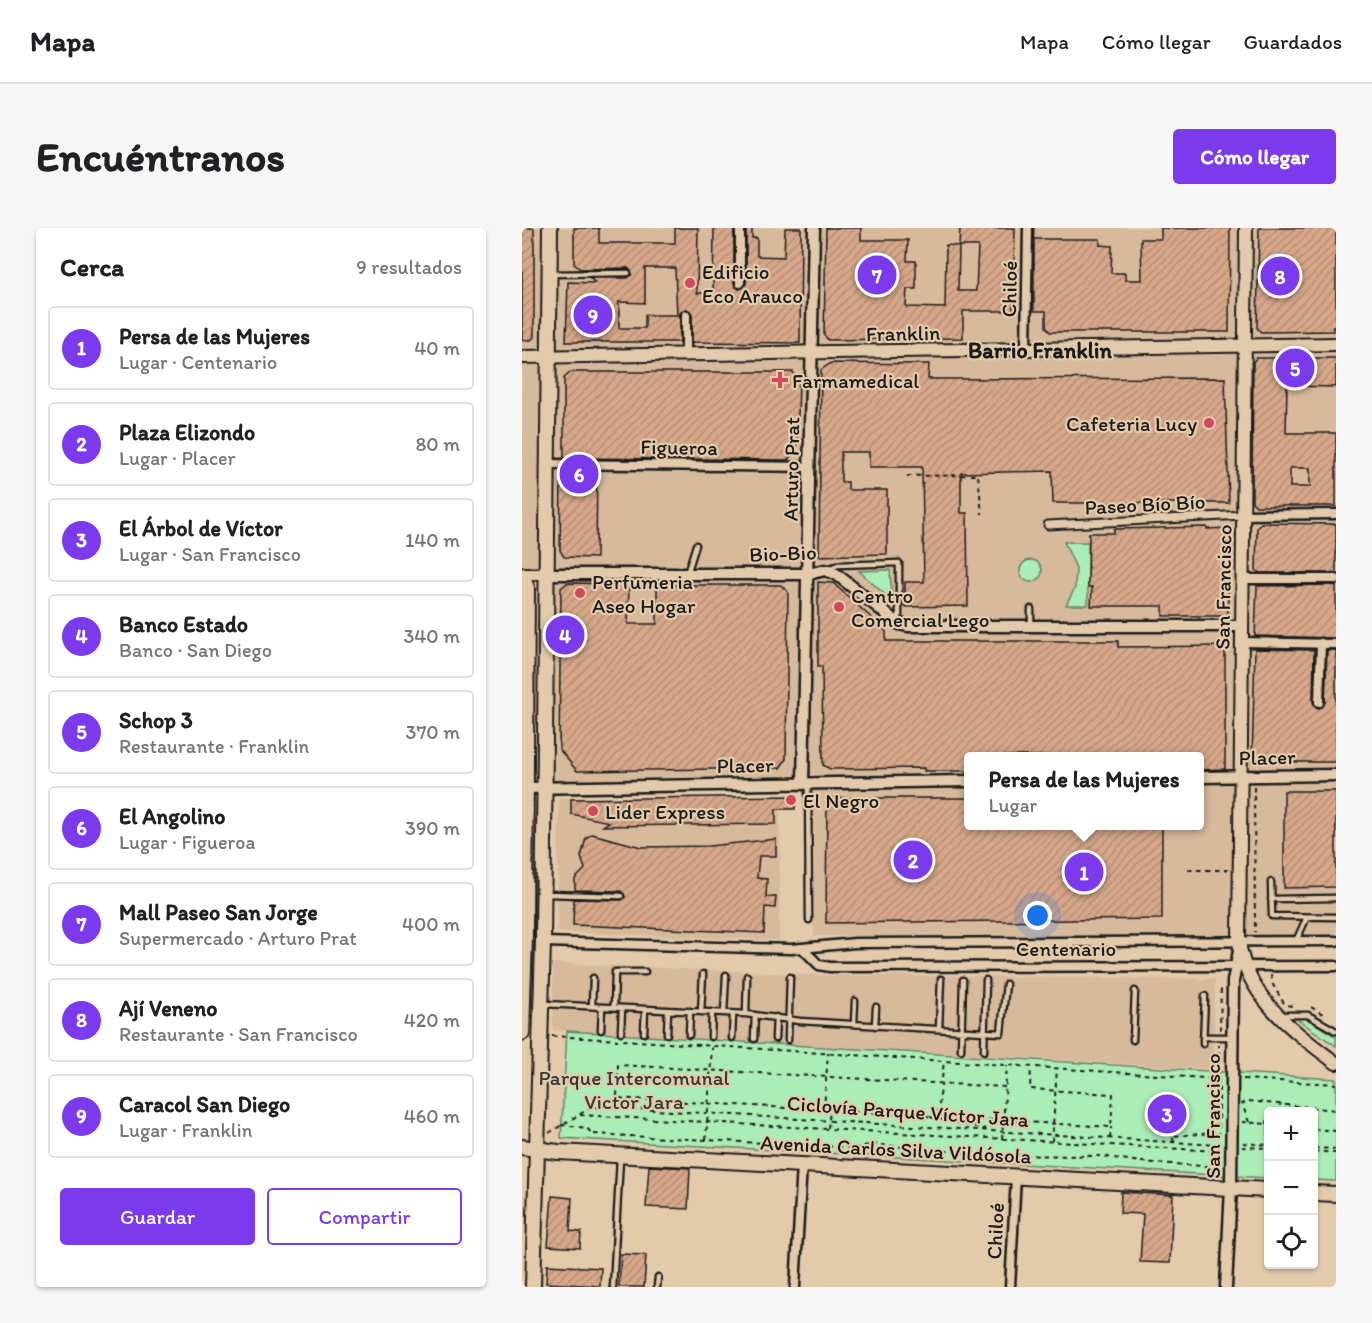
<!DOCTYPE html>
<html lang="es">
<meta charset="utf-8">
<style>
:root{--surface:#fff;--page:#f6f6f6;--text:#202124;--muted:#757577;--line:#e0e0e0;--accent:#7c3aed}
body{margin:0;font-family:Itim,sans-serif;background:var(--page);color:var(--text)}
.controls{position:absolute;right:18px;bottom:18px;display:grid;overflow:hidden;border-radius:6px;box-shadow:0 2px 4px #0004}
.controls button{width:54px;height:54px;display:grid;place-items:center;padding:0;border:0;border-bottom:2px solid var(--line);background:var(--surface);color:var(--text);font:30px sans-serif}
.you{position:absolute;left:516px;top:688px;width:21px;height:21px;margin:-15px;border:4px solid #fff;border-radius:50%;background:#1a73e8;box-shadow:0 0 0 9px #1a73e833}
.badge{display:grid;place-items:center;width:39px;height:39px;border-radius:50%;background:var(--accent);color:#fff;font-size:20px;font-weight:700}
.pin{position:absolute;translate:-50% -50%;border:3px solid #fff;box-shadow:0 2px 6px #0006}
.popup{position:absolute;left:442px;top:524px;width:240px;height:78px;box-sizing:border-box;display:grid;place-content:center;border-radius:6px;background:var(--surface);filter:drop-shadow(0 2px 4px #0005);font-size:20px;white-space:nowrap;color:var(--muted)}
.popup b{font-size:22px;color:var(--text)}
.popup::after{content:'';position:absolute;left:50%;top:100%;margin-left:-12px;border:12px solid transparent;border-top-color:var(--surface)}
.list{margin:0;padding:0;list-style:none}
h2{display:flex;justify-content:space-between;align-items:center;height:78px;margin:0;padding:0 24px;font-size:26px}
h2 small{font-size:20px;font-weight:400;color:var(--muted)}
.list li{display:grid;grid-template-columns:39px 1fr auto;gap:18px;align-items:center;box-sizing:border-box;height:84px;margin:0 12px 12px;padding:0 12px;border:2px solid var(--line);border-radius:6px}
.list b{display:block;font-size:22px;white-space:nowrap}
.list p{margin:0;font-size:20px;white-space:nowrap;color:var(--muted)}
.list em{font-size:20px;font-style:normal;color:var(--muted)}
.actions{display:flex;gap:12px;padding:18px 24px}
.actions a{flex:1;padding:14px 0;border:2px solid var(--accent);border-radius:6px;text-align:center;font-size:21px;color:var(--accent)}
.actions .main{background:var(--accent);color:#fff}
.icon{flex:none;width:33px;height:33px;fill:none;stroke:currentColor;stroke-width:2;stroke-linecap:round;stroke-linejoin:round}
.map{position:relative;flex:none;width:814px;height:1059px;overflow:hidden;border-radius:6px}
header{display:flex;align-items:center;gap:36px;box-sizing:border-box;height:84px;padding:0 30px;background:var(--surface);border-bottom:2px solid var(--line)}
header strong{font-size:28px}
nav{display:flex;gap:33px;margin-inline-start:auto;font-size:21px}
.intro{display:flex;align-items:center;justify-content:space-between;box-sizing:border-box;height:144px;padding:0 36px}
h1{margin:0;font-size:42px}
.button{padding:15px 27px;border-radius:6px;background:var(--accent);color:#fff;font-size:21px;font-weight:700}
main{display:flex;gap:36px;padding:0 36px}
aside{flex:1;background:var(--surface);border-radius:6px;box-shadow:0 2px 4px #0004}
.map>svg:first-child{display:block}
.built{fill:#d7b99c;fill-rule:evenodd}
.green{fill:#abedb6;stroke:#648469;stroke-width:1.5}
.building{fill:url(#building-hatch);stroke:#1c1c1c;stroke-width:1.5;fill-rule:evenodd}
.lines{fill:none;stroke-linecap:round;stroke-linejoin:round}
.service-casing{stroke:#1c1c1c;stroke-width:9}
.pedestrian-casing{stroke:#1c1c1c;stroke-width:11}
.minor-casing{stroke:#1c1c1c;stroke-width:13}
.tertiary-casing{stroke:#1c1c1c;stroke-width:15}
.secondary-casing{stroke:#1c1c1c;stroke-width:16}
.primary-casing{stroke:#1c1c1c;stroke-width:18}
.path{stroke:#1c1c1c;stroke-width:2;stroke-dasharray:4.5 4.5;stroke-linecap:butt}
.service{stroke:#e3caab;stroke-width:4.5}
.pedestrian{stroke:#e3caab;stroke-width:7}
.minor{stroke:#e3caab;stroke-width:8}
.tertiary{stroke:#e3caab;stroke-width:10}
.secondary{stroke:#e3caab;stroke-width:12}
.primary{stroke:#e3caab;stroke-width:14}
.poi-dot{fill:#d1495b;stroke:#e3caab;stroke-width:2}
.labels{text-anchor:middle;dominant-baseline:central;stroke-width:4.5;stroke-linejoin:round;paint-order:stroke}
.poi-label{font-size:21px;fill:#1c1c1c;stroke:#e3caab;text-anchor:start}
.street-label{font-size:21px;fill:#1c1c1c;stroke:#e3caab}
.park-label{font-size:21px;fill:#313b33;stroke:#e3caab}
.neighbourhood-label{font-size:22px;font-weight:bold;fill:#1c1c1c;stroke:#e3caab}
</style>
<header>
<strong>Mapa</strong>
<nav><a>Mapa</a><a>Cómo llegar</a><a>Guardados</a></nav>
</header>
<div class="intro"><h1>Encuéntranos</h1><a class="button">Cómo llegar</a></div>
<main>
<aside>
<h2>Cerca<small>9 resultados</small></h2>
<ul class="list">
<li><span class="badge">1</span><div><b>Persa de las Mujeres</b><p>Lugar · Centenario</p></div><em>40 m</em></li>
<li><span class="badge">2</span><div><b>Plaza Elizondo</b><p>Lugar · Placer</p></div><em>80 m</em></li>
<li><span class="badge">3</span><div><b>El Árbol de Víctor</b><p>Lugar · San Francisco</p></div><em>140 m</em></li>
<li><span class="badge">4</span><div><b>Banco Estado</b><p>Banco · San Diego</p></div><em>340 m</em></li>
<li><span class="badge">5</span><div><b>Schop 3</b><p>Restaurante · Franklin</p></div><em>370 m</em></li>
<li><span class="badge">6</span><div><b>El Angolino</b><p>Lugar · Figueroa</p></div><em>390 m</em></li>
<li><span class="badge">7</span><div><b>Mall Paseo San Jorge</b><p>Supermercado · Arturo Prat</p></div><em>400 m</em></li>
<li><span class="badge">8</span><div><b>Ají Veneno</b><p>Restaurante · San Francisco</p></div><em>420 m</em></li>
<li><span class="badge">9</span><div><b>Caracol San Diego</b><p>Lugar · Franklin</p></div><em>460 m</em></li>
</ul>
<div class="actions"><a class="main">Guardar</a><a>Compartir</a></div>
</aside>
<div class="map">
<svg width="814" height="1059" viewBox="0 0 814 1059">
<defs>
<pattern id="building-hatch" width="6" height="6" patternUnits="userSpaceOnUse" patternTransform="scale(1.5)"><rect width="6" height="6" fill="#d7a78a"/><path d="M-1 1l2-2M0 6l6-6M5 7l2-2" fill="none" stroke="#b88f76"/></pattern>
</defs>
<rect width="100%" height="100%" fill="#e3caab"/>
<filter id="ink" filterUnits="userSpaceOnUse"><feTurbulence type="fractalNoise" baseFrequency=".0167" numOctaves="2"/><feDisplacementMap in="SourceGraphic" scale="12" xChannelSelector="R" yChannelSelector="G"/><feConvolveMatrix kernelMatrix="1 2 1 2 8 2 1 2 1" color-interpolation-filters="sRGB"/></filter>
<g filter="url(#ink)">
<path class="built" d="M0 0H814V710L292 708V547L31 552 34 340 0 339ZM446 528H678V598H446Z
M258 568 257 712 35 704 37 570Z
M31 735 290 747 693 751 691 841 31 802Z"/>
<path class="green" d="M542 314H566V377H544L553 360 554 340Z
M498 343a11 11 0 1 1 22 0a11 11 0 1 1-22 0Z
M368 342 370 373 337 343Z
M782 788 814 809V818L775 791Z
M45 803 814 851V953L792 952V884H746V950L39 910Z"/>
<path class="building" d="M0 0H12V109L9 112H0Z
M52 0H77V15H153V0H176L175 65H191L192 0H212V55L217 61 224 55V0H230V10H235V28L262 29 263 0H279L278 115 170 114V86L165 81 158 86V114H44L46 54 73 55 68 50H106L110 46 106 40 58 41 52 36ZM123 40H153L155 87H123V100H97V74L123 75Z
M304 0H339V12H386L385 33H394V61H385L384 79 423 80 424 17 437 18 438 0H493L491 83H441V110L306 112 302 107ZM437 18H456L454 63H436Z
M639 0H708L707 104H528L524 99V83H512V11H578V17L590 18 589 45H603V52H620L619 11H639Z
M737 0H814V99H811V103L739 104 735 100Z
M734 130H814V159L765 158 764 205H814V278H734L730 274 731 134ZM768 240H788V259H768Z
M309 135 407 136 406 151 703 150 707 275H531L530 243 439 245V285H445L446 378 383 379V354H402L400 239H347V224H319V254H326V262H365V326L297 328 299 142Z
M49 144H271L277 155 275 219 266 232 42 230V150Z
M39 243H75L74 330 42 329 38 322Z
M739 295 814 296V345H737L734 342 735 300Z
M685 299V301L706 300V388H641V378H569L570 359H566L567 305H592V301Z
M296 354 311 355 364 403V413H596V419L703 418V541L678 542V528H447V543H402V540L308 541 301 537 300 438H296Z
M45 355 107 356 106 396H135V357H259L266 364 264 531 258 540 55 543 37 521 39 360Z
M814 357V410L733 408 735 358Z
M733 421 792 422 791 474 797 480 803 474 805 422H814V534H730Z
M762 563H814V659L762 660Z
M273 568V581H254V596L81 598 87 594 49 586V571Z
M305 570H447V597H640V691L304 695Z
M70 606 119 619 187 618 254 611V628H237L235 650 245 651 244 669H254L253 680 243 679 242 705 51 697 52 671 99 672 103 669 99 663 53 662V651L63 641 59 629 64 610Z
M127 938 168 940 166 981 124 979Z
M599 964 651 967 648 1035 618 1034 621 986 598 985Z
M30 968 50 970 48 1003 59 1004 58 1020 26 1018Z
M99 1026 124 1027 122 1059H97Z
M25 1037 79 1040 78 1058 24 1055Z"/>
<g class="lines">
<g class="service-casing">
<path id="service" d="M30 46 106 45
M306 341 316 337 377 335V393
M165 346 174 317
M509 381V398
M286 556 287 692
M749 654 750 688 814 689
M24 666 99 668
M749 671 814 670
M774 713 785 689
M22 776 224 786 278 793 479 805 484 756
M70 778 71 750
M92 779 93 744H123
M179 784 181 746
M202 785 204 747
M224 786 225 748
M760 787H786L814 803
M332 796 333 773
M353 798 354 779
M417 801 419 751
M79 802 80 779
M99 804 100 780
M122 805 123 781
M145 806 146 782
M167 807 168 783
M189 809 190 784
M681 809H710
M210 810 211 786
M232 811 233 787
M253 811 254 789
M266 812 268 749
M611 812 613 763
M681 816 683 768
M439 822 441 752
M462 823 464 752
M91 1059 98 930
M135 1059 136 1049"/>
</g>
<g class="pedestrian-casing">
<path id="pedestrian" d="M526 297 722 287"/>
</g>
<g class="minor-casing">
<path id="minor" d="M218 0V55
M504 122 506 0
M164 128V87
M25 236 288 239
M722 287 814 286
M721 351H814
M720 414 814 416
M797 474 799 415
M21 714 269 721 333 715 814 713
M281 721 297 737 308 739 814 738
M273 1059 280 937
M488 1059 494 949"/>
</g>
<g class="tertiary-casing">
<path id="tertiary" d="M0 346H286L303 342 314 346 377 396 386 398H720
M678 549 814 547
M281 556 292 0
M4 560 446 553
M704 1059 709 960 711 753 718 718"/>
</g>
<g class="secondary-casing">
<path id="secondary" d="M724 0 717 713C724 770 772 803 814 835
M0 129 814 116"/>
</g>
<g class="primary-casing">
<path id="primary" d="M0 347 5 360 3 708 0 805
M0 919 36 924 746 962
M792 965 814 966
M11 1059 21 714 28 0"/>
</g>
<path class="path" d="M385 248 456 247 460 286
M732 559 733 704
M666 642H706
M749 747 751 757 763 777 771 778
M789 779 804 788
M698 802 699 760
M30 808 96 812
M101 812 697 851
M721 851 814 856
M483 859 96 837 95 870 589 899 591 866 508 861 509 838
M302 881 306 825
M751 884 759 876
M416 886 422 833
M58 887 696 923
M408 889 464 901
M720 894 746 896
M727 894 720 876 726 873 814 882
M745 896 746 888
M39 897 65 900 70 906 336 920 349 916 466 927 580 928 618 934 697 939V817
M306 900 308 882
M792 901 814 903
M27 905 68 880 84 879 697 917
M588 910 589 899
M480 911 485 837
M184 912 190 819
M530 913 535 840
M652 914 650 908 692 905 696 882
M721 915 746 917
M720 919 746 920
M792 920 814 921
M792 923 814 925"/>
<use href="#service" class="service"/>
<use href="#pedestrian" class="pedestrian"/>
<use href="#minor" class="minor"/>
<use href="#tertiary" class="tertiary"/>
<use href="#secondary" class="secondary"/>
<use href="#primary" class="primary"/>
</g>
</g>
<g class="poi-dot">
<circle cx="168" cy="55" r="6"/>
<path d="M255 143h6v6h6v6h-6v6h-6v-6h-6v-6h6z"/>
<circle cx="687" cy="195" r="6"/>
<circle cx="58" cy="365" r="6"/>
<circle cx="317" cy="379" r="6"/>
<circle cx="269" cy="572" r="6"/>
<circle cx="71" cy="583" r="6"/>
</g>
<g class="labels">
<g class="poi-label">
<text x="180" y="43">Edificio<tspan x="180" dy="24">Eco Arauco</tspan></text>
<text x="270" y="152">Farmamedical</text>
<text x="675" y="195" text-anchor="end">Cafeteria Lucy</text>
<text x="70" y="353">Perfumeria<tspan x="70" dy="24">Aseo Hogar</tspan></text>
<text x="329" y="367">Centro<tspan x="329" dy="24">Comercial Lego</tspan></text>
<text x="281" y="572">El Negro</text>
<text x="83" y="583">Lider Express</text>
</g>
<g class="street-label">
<text transform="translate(487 61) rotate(-89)">Chiloé</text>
<text transform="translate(381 105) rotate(-1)">Franklin</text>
<text transform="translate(157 219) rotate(1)">Figueroa</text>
<text transform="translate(269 241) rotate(-89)">Arturo Prat</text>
<text transform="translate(623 276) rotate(-3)">Paseo Bío Bío</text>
<text transform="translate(261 325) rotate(-2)">Bio-Bio</text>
<text transform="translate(701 359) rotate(-89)">San Francisco</text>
<text transform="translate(745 529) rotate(-1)">Placer</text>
<text transform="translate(223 537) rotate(-1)">Placer</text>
<text x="544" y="720">Centenario</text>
<text transform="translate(386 883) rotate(4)">Ciclovía Parque Víctor Jara</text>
<text transform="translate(690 888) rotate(-90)">San Francisco</text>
<text transform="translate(374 921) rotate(3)">Avenida Carlos Silva Vildósola</text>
<text transform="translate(473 1003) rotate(-87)">Chiloé</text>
</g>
<g class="park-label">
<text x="112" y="849">Parque Intercomunal<tspan x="112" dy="24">Victor Jara</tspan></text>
</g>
<g class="neighbourhood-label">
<text x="518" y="122">Barrio Franklin</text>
</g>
</g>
</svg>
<div class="controls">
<button>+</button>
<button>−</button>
<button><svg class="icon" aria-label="locate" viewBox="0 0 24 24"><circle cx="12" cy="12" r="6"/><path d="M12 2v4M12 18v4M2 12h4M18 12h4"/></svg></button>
</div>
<div class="you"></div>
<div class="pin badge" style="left:562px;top:644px">1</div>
<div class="popup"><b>Persa de las Mujeres</b>Lugar</div>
<div class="pin badge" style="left:391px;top:632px">2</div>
<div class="pin badge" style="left:645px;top:886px">3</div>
<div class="pin badge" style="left:43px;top:407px">4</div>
<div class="pin badge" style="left:773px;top:140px">5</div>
<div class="pin badge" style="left:57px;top:246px">6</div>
<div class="pin badge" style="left:355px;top:47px">7</div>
<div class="pin badge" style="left:758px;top:48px">8</div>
<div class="pin badge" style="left:71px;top:87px">9</div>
</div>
</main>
